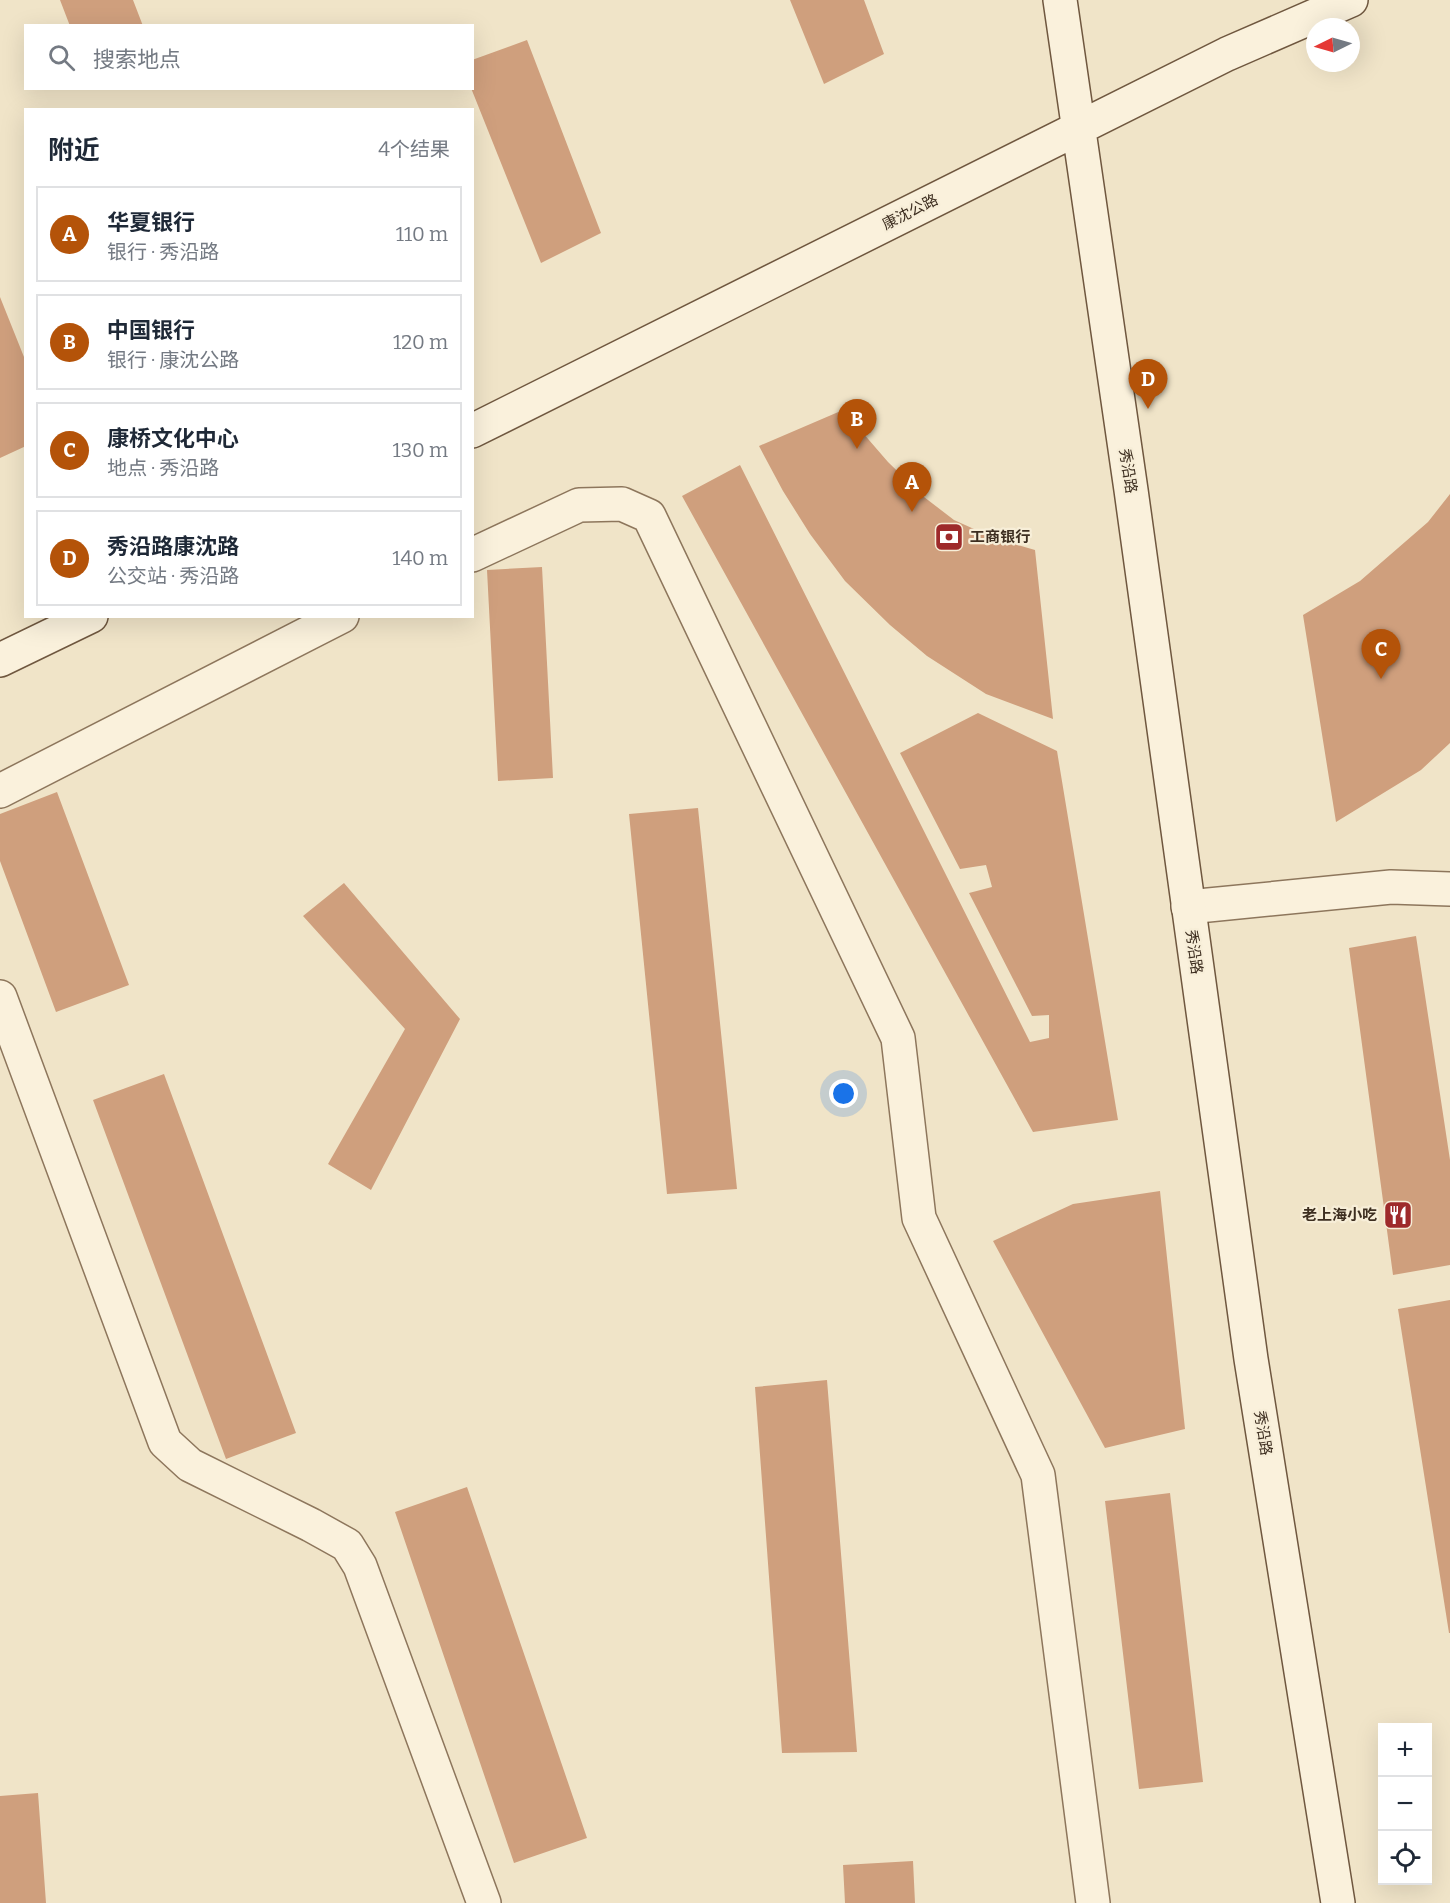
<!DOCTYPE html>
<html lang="zh">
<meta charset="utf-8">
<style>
:root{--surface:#fff;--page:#f6f6f7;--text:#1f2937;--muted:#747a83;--line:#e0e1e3;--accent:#b45309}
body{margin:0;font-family:Bitter,"Noto Sans SC",serif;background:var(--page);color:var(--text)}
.controls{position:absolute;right:18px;bottom:18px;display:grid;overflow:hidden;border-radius:0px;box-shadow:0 6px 24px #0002}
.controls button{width:54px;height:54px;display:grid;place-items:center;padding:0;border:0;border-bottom:2px solid var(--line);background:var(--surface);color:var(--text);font:30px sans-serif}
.compass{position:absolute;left:1306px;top:18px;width:54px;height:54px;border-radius:50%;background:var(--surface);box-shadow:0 6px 24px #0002;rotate:265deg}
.you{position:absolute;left:844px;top:1094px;width:21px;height:21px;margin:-15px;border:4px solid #fff;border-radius:50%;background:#1a73e8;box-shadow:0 0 0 9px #1a73e833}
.badge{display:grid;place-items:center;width:39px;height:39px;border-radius:50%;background:var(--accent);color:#fff;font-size:20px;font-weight:700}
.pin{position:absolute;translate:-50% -50px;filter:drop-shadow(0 2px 3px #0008)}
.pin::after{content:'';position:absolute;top:32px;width:21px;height:18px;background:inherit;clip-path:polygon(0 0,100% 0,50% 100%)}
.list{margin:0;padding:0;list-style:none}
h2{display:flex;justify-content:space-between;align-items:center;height:78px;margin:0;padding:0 24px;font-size:26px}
h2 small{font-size:20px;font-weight:400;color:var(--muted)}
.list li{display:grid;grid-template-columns:39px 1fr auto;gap:18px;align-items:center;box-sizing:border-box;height:96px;margin:0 12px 12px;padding:0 12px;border:2px solid var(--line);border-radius:0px}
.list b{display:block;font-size:22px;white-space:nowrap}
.list p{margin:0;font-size:20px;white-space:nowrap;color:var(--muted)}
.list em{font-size:20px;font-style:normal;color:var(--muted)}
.icon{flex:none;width:33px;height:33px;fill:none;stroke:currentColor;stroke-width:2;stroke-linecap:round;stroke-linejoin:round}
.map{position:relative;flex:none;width:1450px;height:1903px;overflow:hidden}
.search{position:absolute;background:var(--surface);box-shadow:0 6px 24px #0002;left:24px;top:24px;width:450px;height:66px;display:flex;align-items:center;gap:15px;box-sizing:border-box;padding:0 21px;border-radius:0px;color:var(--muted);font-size:22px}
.panel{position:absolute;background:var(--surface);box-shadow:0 6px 24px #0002;left:24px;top:108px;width:450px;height:510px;border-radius:0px}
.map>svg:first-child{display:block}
.building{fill:#cf9f7d}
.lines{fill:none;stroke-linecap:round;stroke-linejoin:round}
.street-casing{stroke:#8d765c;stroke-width:36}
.secondary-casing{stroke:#6f573f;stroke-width:36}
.street{stroke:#faf1dc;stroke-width:33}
.secondary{stroke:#faf1dc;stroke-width:33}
.labels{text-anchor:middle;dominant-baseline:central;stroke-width:4.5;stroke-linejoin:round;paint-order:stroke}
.street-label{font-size:15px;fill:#3d2e20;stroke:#f7eed8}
.poi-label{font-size:15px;font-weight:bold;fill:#3d2e20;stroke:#f7eed8;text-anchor:start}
</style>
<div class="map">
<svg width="1450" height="1903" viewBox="0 0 1450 1903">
<rect width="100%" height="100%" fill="#f0e4c8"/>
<path class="building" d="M60 0H133L143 26H70Z
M790 0H864L884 54 824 84Z
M527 40 601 233 541 263 471 88 472 60Z
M0 297 26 362V446L0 458Z
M843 410 888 462 924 497 954 520 994 538 1035 550 1053 719 986 694 927 656 890 625 845 581 810 534 783 491 759 446Z
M740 465 1030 1042 1049 1038V1015L1032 1016 969 893 992 887 986 865 960 869 900 753 978 713 1057 751 1118 1120 1033 1132 682 496Z
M1450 494V743L1421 770 1336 822 1303 615 1360 581 1428 522Z
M542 567 553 778 498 781 487 570Z
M57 792 129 985 56 1012 0 861V814Z
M698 808 737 1189 667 1194 629 814Z
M344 883 460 1019 371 1190 328 1164 405 1029 303 916Z
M1416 936 1450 1160V1265L1393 1275 1349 948Z
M164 1074 296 1433 226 1459 93 1100Z
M1160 1191 1185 1429 1105 1448 993 1241 1073 1204Z
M1450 1300V1633H1449L1398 1309Z
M827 1380 857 1752 782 1753 755 1387Z
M467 1487 587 1838 514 1863 395 1512Z
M1170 1493 1203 1782 1139 1789 1105 1501Z
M38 1793 46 1903H0V1796Z
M913 1861 915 1903H845L843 1865Z"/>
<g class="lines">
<g class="street-casing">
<path id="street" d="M472 555 579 505 622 504 649 516 898 1038 919 1218 1038 1475 1093 1903
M0 791 342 616
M1188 907 1391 887 1450 889
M0 997 165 1442 190 1465 311 1525 347 1545 360 1566 484 1903"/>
</g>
<g class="secondary-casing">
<path id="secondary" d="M1060 0 1131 490 1251 1359 1338 1903
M472 431 1227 54 1351 0
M0 660 91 616"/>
</g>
<use href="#street" class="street"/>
<use href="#secondary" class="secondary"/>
</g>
<defs>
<g id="bank-square" transform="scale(1.5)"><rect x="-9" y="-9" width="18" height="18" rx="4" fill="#9e2a2b" stroke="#f7eed8"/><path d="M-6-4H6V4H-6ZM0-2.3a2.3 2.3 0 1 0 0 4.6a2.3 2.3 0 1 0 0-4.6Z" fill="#fff"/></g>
<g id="restaurant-square" transform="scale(1.5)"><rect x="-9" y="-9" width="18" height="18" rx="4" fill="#9e2a2b" stroke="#f7eed8"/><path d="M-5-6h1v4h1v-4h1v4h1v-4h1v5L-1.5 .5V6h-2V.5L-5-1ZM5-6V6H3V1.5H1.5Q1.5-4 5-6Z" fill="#fff"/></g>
</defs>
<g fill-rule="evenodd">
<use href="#bank-square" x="949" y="537"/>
<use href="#restaurant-square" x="1398" y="1215"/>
</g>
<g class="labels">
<g class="street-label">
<text transform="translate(910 212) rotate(-27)">康沈公路</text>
<text transform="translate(1128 471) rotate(81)">秀沿路</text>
<text transform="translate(1194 952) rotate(82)">秀沿路</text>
<text transform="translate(1263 1433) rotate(81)">秀沿路</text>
</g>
<g class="poi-label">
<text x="970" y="537">工商银行</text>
<text x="1377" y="1215" text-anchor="end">老上海小吃</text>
</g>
</g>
</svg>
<div class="controls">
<button>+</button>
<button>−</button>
<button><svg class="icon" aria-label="locate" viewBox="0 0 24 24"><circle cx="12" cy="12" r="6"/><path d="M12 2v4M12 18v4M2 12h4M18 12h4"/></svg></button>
</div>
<svg class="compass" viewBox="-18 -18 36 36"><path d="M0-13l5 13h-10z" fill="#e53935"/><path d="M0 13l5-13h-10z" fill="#747a83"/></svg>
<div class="you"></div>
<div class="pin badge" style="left:912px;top:512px">A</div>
<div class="pin badge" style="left:857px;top:449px">B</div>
<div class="pin badge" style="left:1381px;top:679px">C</div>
<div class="pin badge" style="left:1148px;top:409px">D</div>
<div class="search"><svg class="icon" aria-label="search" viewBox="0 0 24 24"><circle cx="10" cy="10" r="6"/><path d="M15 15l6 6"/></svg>搜索地点</div>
<section class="panel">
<h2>附近<small>4个结果</small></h2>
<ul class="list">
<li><span class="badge">A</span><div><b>华夏银行</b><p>银行 · 秀沿路</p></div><em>110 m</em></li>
<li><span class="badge">B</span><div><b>中国银行</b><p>银行 · 康沈公路</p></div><em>120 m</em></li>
<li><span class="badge">C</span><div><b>康桥文化中心</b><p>地点 · 秀沿路</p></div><em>130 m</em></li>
<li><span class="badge">D</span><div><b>秀沿路康沈路</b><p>公交站 · 秀沿路</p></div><em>140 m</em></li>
</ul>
</section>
</div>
